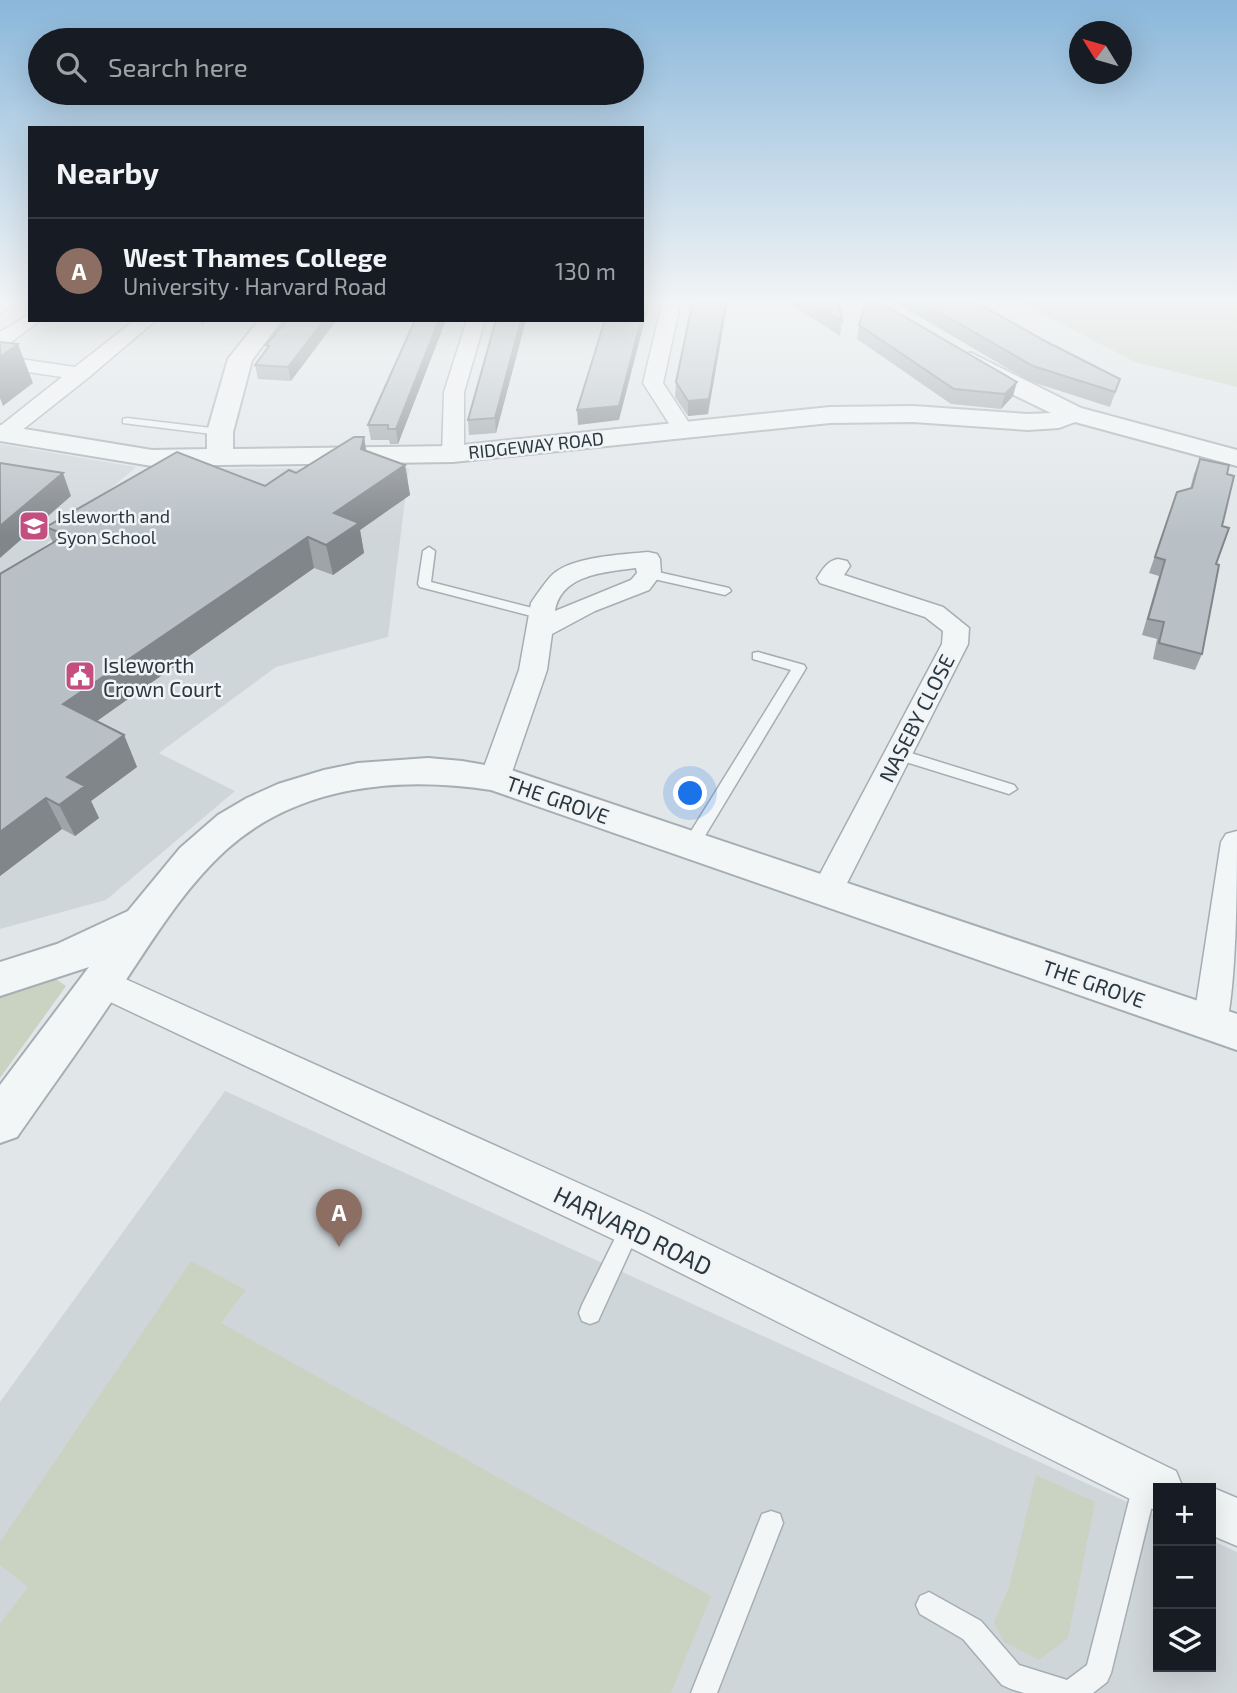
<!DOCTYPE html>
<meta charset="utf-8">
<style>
:root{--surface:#171b24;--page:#20242c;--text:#f1f3f6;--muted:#9ea1a6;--line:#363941;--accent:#b45309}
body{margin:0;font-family:"Exo 2",sans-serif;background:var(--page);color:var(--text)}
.controls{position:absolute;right:21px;bottom:21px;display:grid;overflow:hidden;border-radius:0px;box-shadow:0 7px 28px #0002}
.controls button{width:63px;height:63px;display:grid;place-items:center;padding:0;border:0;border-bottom:2px solid var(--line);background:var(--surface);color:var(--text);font:35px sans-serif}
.compass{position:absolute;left:1069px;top:21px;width:63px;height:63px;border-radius:50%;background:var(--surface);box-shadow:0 7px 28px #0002;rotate:307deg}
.you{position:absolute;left:691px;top:794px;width:24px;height:24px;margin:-18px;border:5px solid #fff;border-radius:50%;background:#1a73e8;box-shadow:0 0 0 10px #1a73e833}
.badge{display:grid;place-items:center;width:46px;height:46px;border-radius:50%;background:var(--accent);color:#fff;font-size:23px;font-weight:700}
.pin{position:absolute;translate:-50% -58px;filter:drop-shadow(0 2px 4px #0008)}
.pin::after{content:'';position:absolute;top:37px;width:24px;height:21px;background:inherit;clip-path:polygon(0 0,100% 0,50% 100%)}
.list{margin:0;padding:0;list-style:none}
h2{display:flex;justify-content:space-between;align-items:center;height:91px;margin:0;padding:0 28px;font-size:30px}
h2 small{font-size:23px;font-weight:400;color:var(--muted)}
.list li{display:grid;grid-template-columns:46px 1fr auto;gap:21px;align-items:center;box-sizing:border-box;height:105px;padding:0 28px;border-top:2px solid var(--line)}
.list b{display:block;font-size:26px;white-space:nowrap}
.list p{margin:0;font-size:23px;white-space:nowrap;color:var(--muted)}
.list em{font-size:23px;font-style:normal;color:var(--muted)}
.icon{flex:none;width:38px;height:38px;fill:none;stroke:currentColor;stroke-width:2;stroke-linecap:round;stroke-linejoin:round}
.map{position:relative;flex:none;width:1237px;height:1693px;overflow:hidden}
.search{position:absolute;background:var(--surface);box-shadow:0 7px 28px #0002;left:28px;top:28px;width:616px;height:77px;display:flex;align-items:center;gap:18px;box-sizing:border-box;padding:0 24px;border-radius:38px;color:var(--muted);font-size:26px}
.panel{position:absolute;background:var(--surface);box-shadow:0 7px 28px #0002;left:28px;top:126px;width:616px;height:196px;border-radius:0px}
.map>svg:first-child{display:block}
.built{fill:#cfd6da}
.green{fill:#cad2c2}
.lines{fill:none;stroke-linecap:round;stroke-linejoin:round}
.service-casing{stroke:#a6aeb3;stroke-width:3}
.minor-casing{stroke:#a6aeb3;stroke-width:3}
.tertiary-casing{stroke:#a6aeb3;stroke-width:4}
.service{fill:#f3f6f7;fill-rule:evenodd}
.minor{fill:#f3f6f7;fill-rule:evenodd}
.tertiary{fill:#f3f6f7;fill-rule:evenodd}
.wall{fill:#9ea5a9}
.shaded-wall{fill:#81868a}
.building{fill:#b8c0c5;stroke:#81868a;stroke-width:2}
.labels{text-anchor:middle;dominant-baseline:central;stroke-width:5;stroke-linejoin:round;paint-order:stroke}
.far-street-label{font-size:18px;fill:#2a373f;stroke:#f0f4f6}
.far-poi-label{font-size:18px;fill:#2a373f;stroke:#f0f4f6;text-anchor:start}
.poi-label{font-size:21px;fill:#2a373f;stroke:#f0f4f6;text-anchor:start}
.street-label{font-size:21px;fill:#2a373f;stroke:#f0f4f6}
.near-street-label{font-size:24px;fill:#2a373f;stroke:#f0f4f6}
</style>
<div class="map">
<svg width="1237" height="1693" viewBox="0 0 1237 1693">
<rect width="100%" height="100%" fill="#e1e6e9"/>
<path class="built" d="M0 444 136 467 0 584Z
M409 468 388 637 276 667 159 753 235 791 106 900 0 929V603L158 469Z
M225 1091 1158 1516V1667H1211V1540L1237 1552V1693H0V1402Z"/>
<path class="green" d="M1016 300H1237V387L1135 362Z
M53 977 66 986 0 1078V996Z
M191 1261 246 1290 221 1323 711 1596 671 1693H0V1624L28 1587 0 1565V1542Z
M1036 1475 1095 1502 1068 1638 1039 1660 1004 1642 994 1622 1009 1587Z"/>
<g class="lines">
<g class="service-casing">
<path id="service" d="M127 418 220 429 225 432 220 435 123 423V419Z
M429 547 435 551 431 582 548 612 549 615 543 619 420 587 418 584 423 551Z
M649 570 729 588 731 591 725 595 645 577 643 574Z
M758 652 804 665 806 668 697 849H685L683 845 685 841 791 670 753 659V653Z
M898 749 1014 785 1017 789 1009 794 893 758 891 754Z
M631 1217 638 1220 641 1227 598 1321 590 1324 582 1321 579 1313 582 1305 624 1220Z
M1145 1473 1153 1477 1157 1485 1111 1673 1107 1682 1093 1693H1024L1011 1689 1002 1685 963 1639 920 1614 916 1605 920 1596 929 1592 981 1621 1019 1665 1067 1680 1087 1665 1133 1485 1137 1477Z
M771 1511 780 1514 783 1523 717 1693H691L762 1514Z"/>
</g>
<g class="minor-casing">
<path id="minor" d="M0 300H22L0 313Z
M663 300H681L663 383 693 429 689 433H675L643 383Z
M30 314V320H38L37 323 7 345 0 347V332Z
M135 320H156L88 378 12 438H0V426L62 377 0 368V356L75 367Z
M467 320H485L464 392V454L461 459H445L442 454 444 392Z
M648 552 657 554 660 559 661 574 649 590 595 611 552 634 547 670 510 778 506 785 495 788 484 785 480 778 519 670 531 603C537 594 544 584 551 576 571 556 621 555 648 552ZM636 568 637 573 631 580 555 611C561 574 606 572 636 568Z
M838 559 847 561 850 566 844 575 943 607 969 628 968 644 843 891 839 900 827 903 815 900 811 891 942 644 943 631 925 617 820 583 817 578C823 569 827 561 838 559Z
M1237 831C1237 882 1237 992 1224 1035L1211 1039 1198 1035 1193 1024 1221 842 1226 834Z
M101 968 645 1213 1176 1471 1183 1488H1158V1511L1142 1505 617 1241 89 992 84 982 89 972Z
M1211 1487 1237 1498V1546L1211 1535V1488H1208Z"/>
</g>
<g class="tertiary-casing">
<path id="tertiary" d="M259 320H282L252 360 233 432V449L453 446 830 407 913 406 1028 414 1051 413 1010 393 963 365 959 360 963 355 971 353 1081 408 1237 450V466L1075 422 1059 428 1028 430 913 422 830 423 453 462 152 466 0 441V425L152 450 207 449V432L228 359Z
M428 758 462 761 508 769 1237 1014V1050L491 790C399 776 298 785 226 850 183 889 152 941 120 989 87 1039 51 1088 17 1137L0 1143V1085L89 967 0 996V962L57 944 128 911 180 848 218 815 247 798 278 784 324 770 358 763Z"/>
</g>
<use href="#service" class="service"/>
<use href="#minor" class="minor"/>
<use href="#tertiary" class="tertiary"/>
</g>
<path class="wall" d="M785 300H838L842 321 840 336Z
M888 300H972L1047 342 1120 379 1110 407 1029 381 898 304Z
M287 320 291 381 258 379 255 365 267 348 266 345Z
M415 320H446L398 444H390L389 440H371L368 425Z
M496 320H526L496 433 469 435 468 420Z
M859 325 1013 396 1001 409 951 404 857 339Z
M676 382 708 414 688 416 675 397Z
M364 437 366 451 405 465 410 495 360 530 364 553 333 575 314 568 97 721 124 735 137 767 91 801 99 818 75 836 62 829 0 876V574L53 543 46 527 265 486 296 473Z
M1200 459 1227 474 1222 526 1202 654 1195 670 1153 659 1157 639 1142 635 1159 576 1149 573 1177 492 1190 489 1194 474Z"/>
<path class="shaded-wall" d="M647 300H650L619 420 578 425 577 410 642 320Z
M726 300H728L708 414 688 416V401Z
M201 320H207L202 325Z
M324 320H337L291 381 288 367Z
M439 320H446L398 444 396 429Z
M521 320H526L496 433 495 418Z
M18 344 33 383 3 406 0 398V357Z
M1017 382 1013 396 1001 409 1005 394Z
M364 437 369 466 361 449Z
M405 465 410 495 360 530 364 553 333 575 326 545 334 513Z
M63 473 71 496 0 558V526Z
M308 537 314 568 77 735 63 704Z
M124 735 137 767 91 801 99 818 75 836 59 805 67 777Z
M46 798 62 829 0 876V832Z"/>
<path class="building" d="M642 300H647L642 316Z
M693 300H726L709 399 688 401 676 382Z
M808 300H838L842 321Z
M867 300H870L886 306 1017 382 1005 394 954 389 859 325Z
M918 300H972L1047 342 1120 379 1115 392 1033 366Z
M287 320H324L288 367 255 365 269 346 266 345Z
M415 320H439L396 429H388V425H368Z
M496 320H521L495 418 468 420Z
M605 320H641L619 406 577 410Z
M0 342 18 344 0 357Z
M354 437H364L361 449 405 465 334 513 359 523 326 545 308 537 63 704 124 735 67 777 85 786 59 805 46 798 0 832V574L66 535 46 527 177 452 265 486 289 470 296 473Z
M1200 459 1229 465 1227 474 1234 476 1222 526 1229 528 1216 564 1219 565 1202 654 1159 643 1164 622 1148 619 1165 560 1155 557 1177 492 1192 488Z
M0 463 63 473 0 526Z"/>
<linearGradient id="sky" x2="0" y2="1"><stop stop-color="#8ab7da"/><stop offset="0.56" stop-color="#f2f4f5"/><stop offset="1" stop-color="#f2f4f5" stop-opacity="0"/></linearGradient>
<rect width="1237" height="537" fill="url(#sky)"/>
<defs>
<g id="school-square" transform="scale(1.575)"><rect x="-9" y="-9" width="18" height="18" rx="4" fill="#c54e80" stroke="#f0f4f6"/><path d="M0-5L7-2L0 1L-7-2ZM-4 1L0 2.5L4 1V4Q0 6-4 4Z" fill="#fff"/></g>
<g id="civic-square" transform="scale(1.575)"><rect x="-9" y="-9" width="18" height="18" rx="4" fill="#c54e80" stroke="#f0f4f6"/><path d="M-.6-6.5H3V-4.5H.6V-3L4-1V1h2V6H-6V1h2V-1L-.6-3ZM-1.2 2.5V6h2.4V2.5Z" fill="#fff"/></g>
</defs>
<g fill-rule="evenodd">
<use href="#school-square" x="34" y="526"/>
<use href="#civic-square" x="80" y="676"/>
</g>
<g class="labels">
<g class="far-street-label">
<text transform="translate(536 445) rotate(-6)">RIDGEWAY ROAD</text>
</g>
<g class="far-poi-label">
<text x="57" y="516">Isleworth and<tspan x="57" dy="21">Syon School</tspan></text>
</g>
<g class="poi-label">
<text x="103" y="664">Isleworth<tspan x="103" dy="24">Crown Court</tspan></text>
</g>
<g class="street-label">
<text transform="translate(916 718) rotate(-63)">NASEBY CLOSE</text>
<text transform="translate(558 799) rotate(19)">THE GROVE</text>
<text transform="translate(1094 983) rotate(19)">THE GROVE</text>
</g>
<g class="near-street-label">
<text transform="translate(633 1230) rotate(26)">HARVARD ROAD</text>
</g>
</g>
</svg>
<div class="controls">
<button>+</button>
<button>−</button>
<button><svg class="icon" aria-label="layers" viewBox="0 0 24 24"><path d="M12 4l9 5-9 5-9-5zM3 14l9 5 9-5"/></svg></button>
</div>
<svg class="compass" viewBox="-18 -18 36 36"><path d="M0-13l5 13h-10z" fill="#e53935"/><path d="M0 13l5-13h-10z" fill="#9ea1a6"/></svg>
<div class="you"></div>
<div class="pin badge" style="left:339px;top:1247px;background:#8d6e63">A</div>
<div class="search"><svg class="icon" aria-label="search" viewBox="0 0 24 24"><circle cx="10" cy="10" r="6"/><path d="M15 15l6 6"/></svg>Search here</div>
<section class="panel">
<h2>Nearby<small></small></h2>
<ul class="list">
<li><span class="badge" style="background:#8d6e63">A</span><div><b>West Thames College</b><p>University · Harvard Road</p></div><em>130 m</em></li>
</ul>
</section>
</div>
